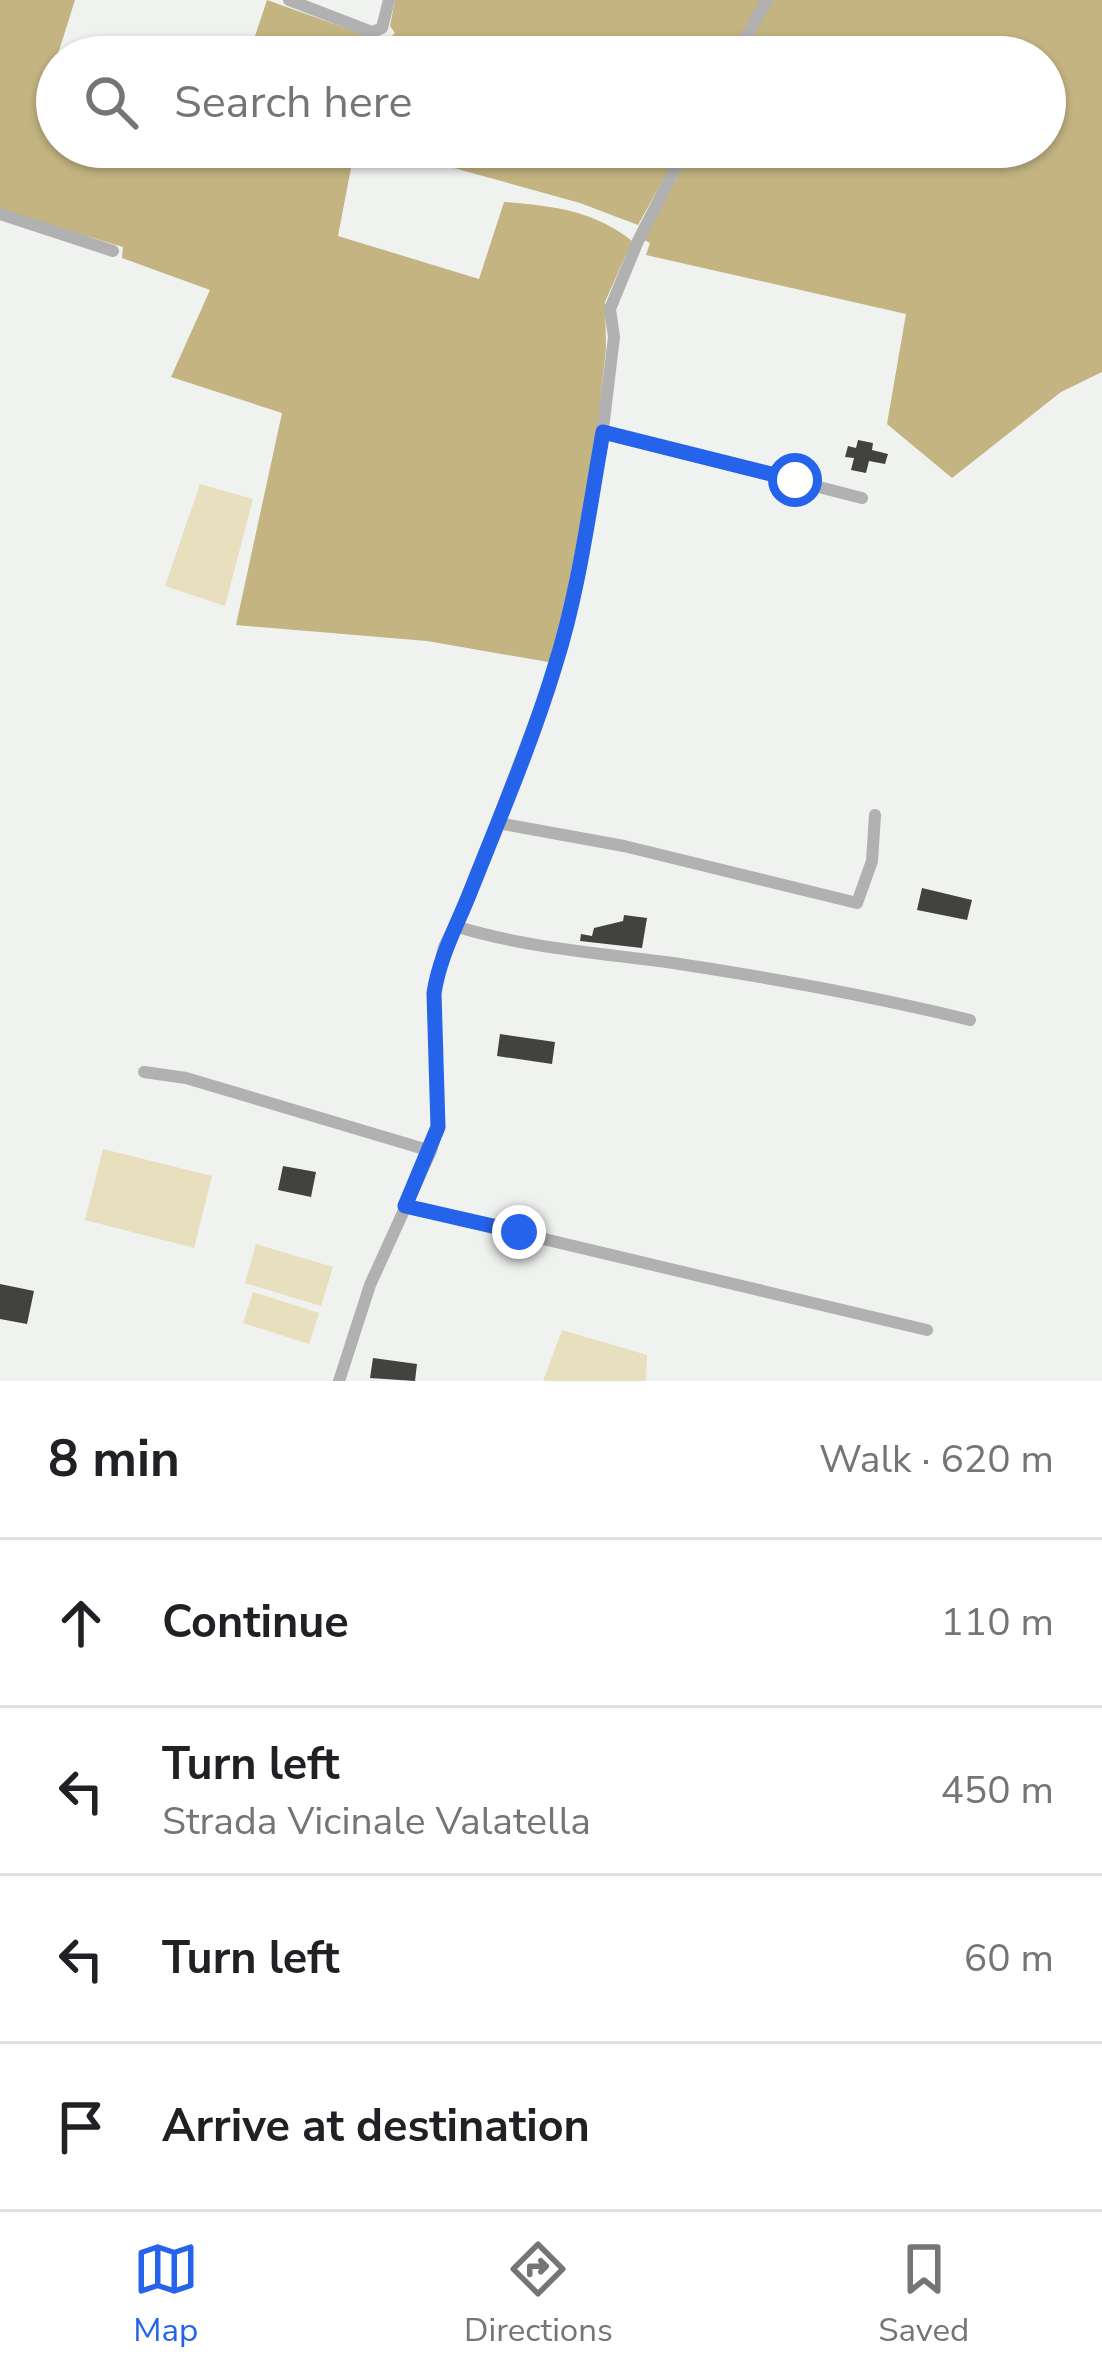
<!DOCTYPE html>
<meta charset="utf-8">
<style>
:root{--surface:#fff;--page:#f6f6f6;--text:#202124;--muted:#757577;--line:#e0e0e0;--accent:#2563eb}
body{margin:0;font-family:"Nunito Sans",sans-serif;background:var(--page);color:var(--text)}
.stop{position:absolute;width:36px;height:36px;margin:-27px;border:9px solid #2563eb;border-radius:50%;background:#fff}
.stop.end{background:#2563eb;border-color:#fff;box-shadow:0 3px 12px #0008}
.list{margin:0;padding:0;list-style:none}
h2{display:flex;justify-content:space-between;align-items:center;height:156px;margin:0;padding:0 48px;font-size:51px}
h2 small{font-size:39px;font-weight:400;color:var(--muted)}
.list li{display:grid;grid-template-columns:78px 1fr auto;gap:36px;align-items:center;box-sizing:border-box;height:168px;padding:0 48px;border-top:3px solid var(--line)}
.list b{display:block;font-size:45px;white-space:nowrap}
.list p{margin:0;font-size:39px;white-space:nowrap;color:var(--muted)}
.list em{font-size:39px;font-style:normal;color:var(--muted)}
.icon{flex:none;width:66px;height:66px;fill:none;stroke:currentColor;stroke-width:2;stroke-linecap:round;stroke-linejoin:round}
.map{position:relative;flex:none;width:1102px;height:1381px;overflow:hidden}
.search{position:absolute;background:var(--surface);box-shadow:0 3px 9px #0004;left:36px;right:36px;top:36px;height:132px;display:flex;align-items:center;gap:30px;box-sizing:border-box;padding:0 42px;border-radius:66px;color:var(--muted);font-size:45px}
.sheet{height:828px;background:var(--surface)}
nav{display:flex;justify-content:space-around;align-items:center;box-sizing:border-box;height:168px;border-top:3px solid var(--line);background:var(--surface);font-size:33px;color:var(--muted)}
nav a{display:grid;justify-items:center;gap:6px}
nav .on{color:var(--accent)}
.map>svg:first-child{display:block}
.green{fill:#e8dfbf}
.forest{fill:#c3b481}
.building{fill:#424340}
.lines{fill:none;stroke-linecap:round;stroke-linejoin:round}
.minor{stroke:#b0b1b0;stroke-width:12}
.route{stroke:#2563eb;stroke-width:15}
</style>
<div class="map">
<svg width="1102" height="1381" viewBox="0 0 1102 1381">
<rect width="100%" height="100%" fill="#eff2ef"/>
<path class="green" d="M200 484 253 499 225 606 165 586Z
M103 1149 212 1176 194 1248 85 1220Z
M256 1244 333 1267 321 1306 245 1283Z
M253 1292 319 1313 309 1344 243 1323Z
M562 1330 647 1355 646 1381H543Z"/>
<path class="forest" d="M0 0H75L57 57V147H355L338 236 479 279 504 202C552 206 593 210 632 241L605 302 606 348 597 435 554 663 427 641 236 625 282 413 171 377 210 290 122 258 123 247 0 210Z
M267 0 385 42 395 33 390 26 395 0H762L730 57H248Z
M773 0H1102V372L1061 392 952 478 887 424 906 314 646 255 650 243 644 240 693 147H1045V57H740Z
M378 147H681L638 225 580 203Z"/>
<path class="building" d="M858 440 873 443 872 450 888 454 885 464 869 461 866 473 851 470 854 458 845 457 848 446 856 448Z
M922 888 972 900 967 920 917 910Z
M624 915 647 918 642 948 580 941 581 934 592 936 594 928 623 921Z
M500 1034 555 1042 552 1064 497 1056Z
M283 1166 316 1172 311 1197 278 1190Z
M0 1284 34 1291 27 1324 0 1319Z
M373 1358 417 1364 415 1381 370 1378Z"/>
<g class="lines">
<path class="minor" d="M289 0 372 32 382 28 389 0
M735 57 767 0
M0 214 113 251
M603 432 862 498
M498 823 624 846 857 903 872 861 875 815
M455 926C525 948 600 953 673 963 773 978 872 996 970 1020
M144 1072 186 1078 431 1151
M405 1206 927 1330
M339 1381 370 1285 431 1151 438 1127 433 993 444 947 467 901 556 666 589 518 602 437 614 337 610 309 638 241 686 147"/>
</g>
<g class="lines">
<path class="route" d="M519 1232 405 1206 438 1127 434 993C440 955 457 926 471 890 500 817 532 742 555 666 579 591 589 510 603 432L795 480"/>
</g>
</svg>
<div class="stop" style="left:795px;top:480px"></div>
<div class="stop end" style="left:519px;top:1232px"></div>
<div class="search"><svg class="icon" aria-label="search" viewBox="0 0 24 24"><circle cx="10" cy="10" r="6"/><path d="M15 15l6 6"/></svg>Search here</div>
</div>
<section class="sheet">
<h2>8 min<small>Walk · 620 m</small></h2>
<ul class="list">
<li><svg class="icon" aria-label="ahead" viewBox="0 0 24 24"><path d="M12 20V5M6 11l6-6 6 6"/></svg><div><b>Continue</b></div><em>110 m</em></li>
<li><svg class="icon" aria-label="left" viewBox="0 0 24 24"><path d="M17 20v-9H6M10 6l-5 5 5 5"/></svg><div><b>Turn left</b><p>Strada Vicinale Valatella</p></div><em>450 m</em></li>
<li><svg class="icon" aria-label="left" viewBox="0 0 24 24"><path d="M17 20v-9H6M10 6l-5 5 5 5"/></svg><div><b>Turn left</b></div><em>60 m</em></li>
<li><svg class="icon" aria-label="arrive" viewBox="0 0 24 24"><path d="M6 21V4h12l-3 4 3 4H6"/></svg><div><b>Arrive at destination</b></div></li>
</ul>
</section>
<nav>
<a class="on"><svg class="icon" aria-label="map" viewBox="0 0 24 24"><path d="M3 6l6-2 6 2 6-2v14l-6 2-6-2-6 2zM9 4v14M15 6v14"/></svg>Map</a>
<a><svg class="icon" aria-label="directions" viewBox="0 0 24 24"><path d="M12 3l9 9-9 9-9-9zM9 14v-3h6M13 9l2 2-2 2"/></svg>Directions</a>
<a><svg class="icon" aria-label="saved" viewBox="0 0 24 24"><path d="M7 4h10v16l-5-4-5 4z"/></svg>Saved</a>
</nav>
